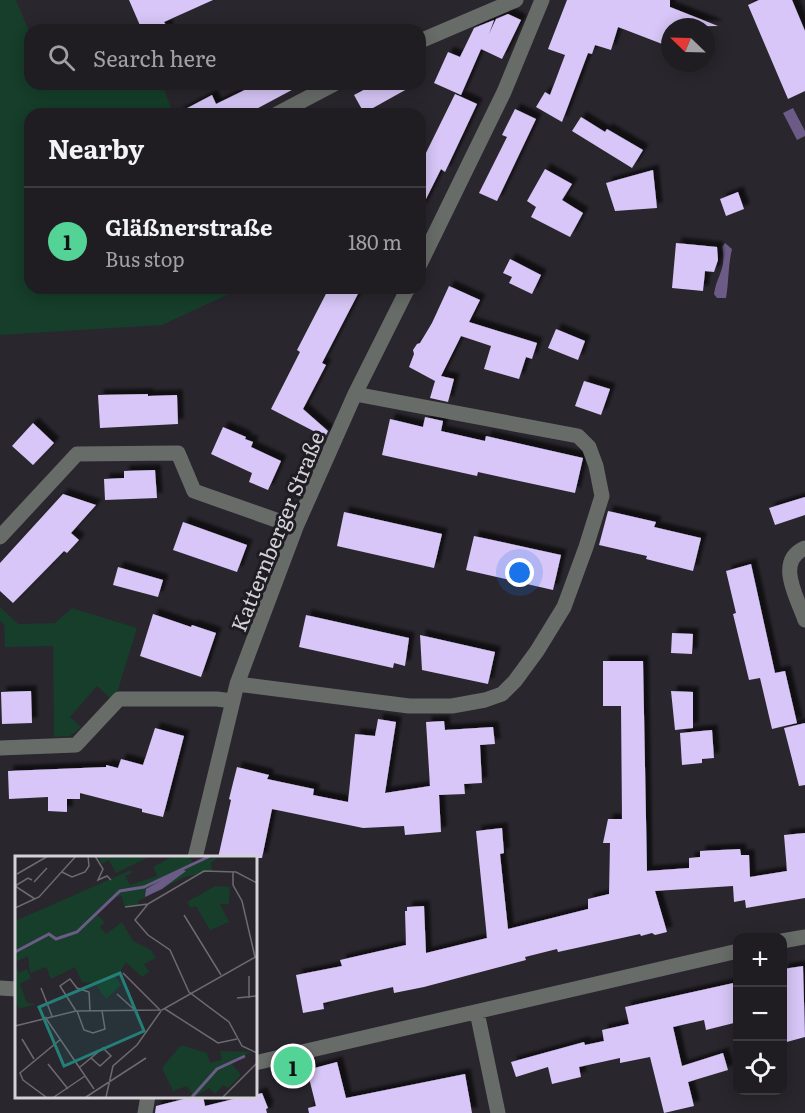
<!DOCTYPE html>
<meta charset="utf-8">
<style>
:root{--surface:#1f1c22;--page:#27252a;--text:#f1f3f6;--muted:#a1a1a5;--line:#3c3a40;--accent:#53d396}
body{margin:0;font-family:Literata,serif;background:var(--page);color:var(--text)}
.controls{position:absolute;right:18px;bottom:18px;display:grid;overflow:hidden;border-radius:12px;box-shadow:0 3px 15px #0003}
.controls button{width:54px;height:54px;display:grid;place-items:center;padding:0;border:0;border-bottom:2px solid var(--line);background:var(--surface);color:var(--text);font:30px sans-serif}
.compass{position:absolute;left:661px;top:18px;width:54px;height:54px;border-radius:50%;background:var(--surface);box-shadow:0 3px 15px #0003;rotate:293deg}
.you{position:absolute;left:520px;top:573px;width:21px;height:21px;margin:-15px;border:4px solid #fff;border-radius:50%;background:#1a73e8;box-shadow:0 0 0 9px #1a73e833}
.badge{display:grid;place-items:center;width:39px;height:39px;border-radius:50%;background:var(--accent);color:#111;font-size:20px;font-weight:700}
.pin{position:absolute;translate:-50% -50%;border:3px solid #fff;box-shadow:0 2px 6px #0006}
.list{margin:0;padding:0;list-style:none}
h2{display:flex;justify-content:space-between;align-items:center;height:78px;margin:0;padding:0 24px;font-size:26px}
h2 small{font-size:20px;font-weight:400;color:var(--muted)}
.list li{display:grid;grid-template-columns:39px 1fr auto;gap:18px;align-items:center;box-sizing:border-box;height:108px;padding:0 24px;border-top:2px solid var(--line)}
.list b{display:block;font-size:22px;white-space:nowrap}
.list p{margin:0;font-size:20px;white-space:nowrap;color:var(--muted)}
.list em{font-size:20px;font-style:normal;color:var(--muted)}
.icon{flex:none;width:33px;height:33px;fill:none;stroke:currentColor;stroke-width:2;stroke-linecap:round;stroke-linejoin:round}
.map{position:relative;flex:none;width:805px;height:1113px;overflow:hidden}
.search{position:absolute;background:var(--surface);box-shadow:0 3px 15px #0003;left:24px;top:24px;width:402px;height:66px;display:flex;align-items:center;gap:15px;box-sizing:border-box;padding:0 21px;border-radius:18px;color:var(--muted);font-size:22px}
.panel{position:absolute;background:var(--surface);box-shadow:0 3px 15px #0003;left:24px;top:108px;width:402px;height:186px;border-radius:18px}
.map>svg:first-child{display:block}
.green{fill:#163e2a}
.water{fill:#6b5b86}
.building{fill:#d7c6f7;filter:url(#shadow)}
.lines{fill:none;stroke-linecap:round;stroke-linejoin:round}
.minor{stroke:#686c69;stroke-width:15}
.labels{text-anchor:middle;dominant-baseline:central;stroke-width:6;stroke-linejoin:round;paint-order:stroke}
.street-label{font-size:21px;fill:#d4d2d7;stroke:#1f1d23}
.inset-river{fill:none;stroke:#6b5b86;stroke-width:3}
.inset-road{fill:none;stroke:#6d6b71;stroke-width:1.5}
.view{fill:#237f78;fill-opacity:0.15;stroke:#237f78;stroke-width:3}
.inset-edge{fill:none;stroke:#d4d2d7;stroke-width:3}
</style>
<div class="map">
<svg width="805" height="1113" viewBox="0 0 805 1113">
<defs>
<filter id="shadow"><feDropShadow dx="5.5" dy="-5.5" stdDeviation="1.5" flood-color="#0009"/></filter>
</defs>
<rect width="100%" height="100%" fill="#29262d"/>
<path class="green" d="M0 0H16L30 34V84H162L173 114H30V288H242L162 325 0 335Z
M0 607 18 624 55 623 72 608 137 628 118 690 110 698 97 686 70 717 81 727 70 736 54 737 53 646 5 647 4 624 0 621Z"/>
<path class="water" d="M793 108 805 131V136L797 140 783 113Z
M725 243 732 249C728 265 729 282 726 298H717L714 294C717 274 727 269 722 247Z"/>
<path class="building" d="M129 0H213L164 22 169 30H142Z
M567 0H670V7L718 26 670 27V47L618 27 611 50 595 45 592 54 588 53 562 122 536 107 545 92 550 95 565 55 548 49Z
M759 0H792L805 31V91L788 99 748 5Z
M508 14 521 20 502 59 481 49 461 95 434 83 448 52 460 57 474 28 494 20 489 34 496 19Z
M257 84H303L247 114H176L212 95 216 104Z
M375 84H416L364 113 354 95Z
M455 94 477 104 445 172 441 169 420 211V165Z
M515 109 536 119 497 201 479 193 507 137 502 135Z
M581 117 605 132 607 129 643 150 632 168 572 131Z
M545 169 572 184 562 200 583 213 570 237 531 217 536 207 527 201Z
M653 170 657 208 615 211 606 183Z
M738 192 744 209 726 216 720 199Z
M676 243 717 247 718 260 714 272 705 271 703 291 672 288Z
M510 259 541 275 532 294 509 283 512 277 503 273Z
M449 286 480 300 469 322 537 343 532 359 526 357 519 379 484 369 491 346 461 336 441 376 454 379 448 402 430 398 435 381 409 367 414 354 413 350 417 344 420 343 432 323Z
M329 288H361L322 363 326 365 303 409 328 431 325 437 271 409 300 352 297 350Z
M556 329 585 341 578 360 548 348Z
M584 381 610 389 601 415 575 406Z
M148 394V396L177 395 178 424 100 428 98 395Z
M425 417 443 421 441 431 485 441 486 436 583 458 575 493 478 472 477 476 382 455 390 419 423 427Z
M33 423 54 443 33 465 12 446Z
M223 427 246 437 245 439 253 442 251 447 281 461 268 490 249 482 252 473 211 454Z
M155 470 157 498 105 500 104 479 124 478V471Z
M63 494 96 505 71 533 79 540 67 553 64 551 13 603 0 591V563Z
M805 497V515L775 525 769 508Z
M608 511 656 522 654 527 701 538 693 571 646 559 647 556 599 545Z
M344 512 442 534 434 568 337 546Z
M183 522 247 545 237 572 173 550Z
M474 536 561 555 553 590 466 570Z
M751 564 775 673 785 671 797 723 772 729 760 678 749 680 733 614 736 613 726 571Z
M118 567 163 580 158 597 113 585Z
M153 614 191 627 192 625 216 633 201 677 140 656Z
M306 615 409 638 405 666 394 663 393 668 299 647Z
M672 633 693 634 692 654 671 653Z
M420 635 495 652 488 684 422 670Z
M603 661H643L647 871 689 868V858L700 857V851L740 849 741 855H749L750 877 787 871 784 835 805 833V898L746 908 745 900 734 902 733 886 655 891 667 932 655 935 652 933 641 936 640 934 558 952 557 949 525 957 526 960 424 987 394 993 393 987 323 1003 324 1009 303 1013 296 975 342 966 340 960 406 945 405 911H407V907L424 906 426 953 487 938 476 831 502 828 504 853 500 854 508 929 588 909V899L609 894 610 843H603L608 819H622L621 706H603Z
M31 691 32 723 2 724 1 692Z
M671 691 693 692V728L675 730Z
M378 719 396 722 385 793 430 786 426 722 444 721 445 730 493 727 495 744 480 745 482 783 464 784 465 794 439 795 441 832 405 835 404 826 363 828 272 809 262 858H218L231 800 229 799 237 767 269 775 267 779 314 789 313 795 348 802 355 734 375 736Z
M805 723V785L799 786 784 728Z
M155 728 184 736 163 817 142 812V809L80 793V799H67V812L48 811V797L9 799 8 771 106 767V765L118 768 121 759 143 765Z
M712 730 714 758 702 759V763L682 765 680 733Z
M803 966 805 1037 783 1043V1024L787 1023 783 988V969Z
M738 982V1022L706 1030 704 1020 673 1027 682 1066 723 1053 728 1070 688 1082 694 1106 664 1113 650 1057 620 1063V1058L579 1067 581 1077 552 1084 548 1067 516 1077 511 1062 584 1042 585 1045 604 1041 602 1030 629 1024 625 1007Z
M337 1062 346 1098 465 1074 472 1113H309L308 1108 316 1106 307 1070Z
M262 1093 268 1108 266 1109 267 1113H155L156 1106 196 1096H203L205 1106 246 1096H255V1095Z"/>
<g class="lines">
<path class="minor" d="M420 41 516 0
M277 114 334 84
M420 264 504 92 542 0
M0 537 77 454 178 453 194 491 296 527
M805 548C775 561 797 597 805 620
M237 684 409 706H452L485 700 502 694 515 681 537 651 564 607 586 547 602 496 596 466 589 447 578 436 355 394
M0 748 76 745 119 699H217L232 701
M195 858 237 684 296 527 355 394 408 288
M782 941 805 937
M0 988 16 989
M477 1012 498 1113
M255 1063 738 951
M145 1113 148 1096"/>
</g>
<g class="labels">
<g class="street-label">
<text transform="translate(276 531) rotate(-68)">Katternberger Straße</text>
</g>
</g>
<g transform="translate(15 856)">
<rect width="242" height="242" fill="#29262d"/>
<path d="M88 0H136L101 17 94 4 87 8 84 3ZM158 0H174L178 7 204 0 196 7 197 15 170 21 123 45V50H109L107 40 96 42 81 58 90 66 85 71 91 78 107 66 118 85 136 94 141 102 129 108 134 116 127 121 111 106 101 122 106 129 91 143 80 127 67 126 60 111 36 123 31 111 15 117 13 100 0 106V65L116 14 117 17 110 20 115 29 142 20 138 11ZM200 30 215 31 214 48H205L214 66 195 74 181 50 176 52 172 46ZM0 108 4 117 12 113 16 122 5 128 12 147 21 148 4 153 0 145ZM166 189 192 197 195 207 207 204 205 195 236 196 216 207 226 219 213 232 208 229 200 238 194 232 179 241H173L178 239 172 230 158 235 147 212Z" fill="#163e2a"/>
<path d="M166 13 171 15 147 33 130 41 131 33Z" fill="#6b5b86"/>
<path class="inset-river" d="M0 96 34 78 41 83 62 76 105 35 129 31 195 0M177 241 202 213 230 200"/>
<path class="inset-road" d="M80 0 88 13 83 24 92 20 96 24M47 16 57 21 70 16 74 10 73 0M218 16V29L227 45 240 101M2 18 33 0M19 26 32 12M0 30 20 43M0 30 13 22 17 24M133 48 120 64 133 79 155 94 174 136 214 166 227 190 242 197M110 51 133 48 189 15 221 16 242 27M0 52 24 41 61 0M169 59 206 119M108 117 146 155M234 120V142M26 132 37 160M102 138 122 156M222 142 242 140M150 153 203 187 222 183M61 155 45 130 55 123 62 132 74 136 75 155M62 155 69 174 78 177 90 173 87 155M30 161 79 233M0 170 61 155 147 154 242 100M7 183 19 203M33 208 53 233M65 211 88 192 96 200 85 210 76 202M31 241 8 224 5 217 46 183M39 241 70 220M71 241 131 202M91 241 98 210 122 189 146 155M208 241 242 207"/>
<path class="view" d="M105 117 129 175 49 210 24 151Z"/>
<rect width="242" height="242" class="inset-edge"/>
</g>
</svg>
<div class="controls">
<button>+</button>
<button>−</button>
<button><svg class="icon" aria-label="locate" viewBox="0 0 24 24"><circle cx="12" cy="12" r="6"/><path d="M12 2v4M12 18v4M2 12h4M18 12h4"/></svg></button>
</div>
<svg class="compass" viewBox="-18 -18 36 36"><path d="M0-13l5 13h-10z" fill="#e53935"/><path d="M0 13l5-13h-10z" fill="#a1a1a5"/></svg>
<div class="you"></div>
<div class="pin badge" style="left:293px;top:1066px">1</div>
<div class="search"><svg class="icon" aria-label="search" viewBox="0 0 24 24"><circle cx="10" cy="10" r="6"/><path d="M15 15l6 6"/></svg>Search here</div>
<section class="panel">
<h2>Nearby<small></small></h2>
<ul class="list">
<li><span class="badge">1</span><div><b>Gläßnerstraße</b><p>Bus stop</p></div><em>180 m</em></li>
</ul>
</section>
</div>
